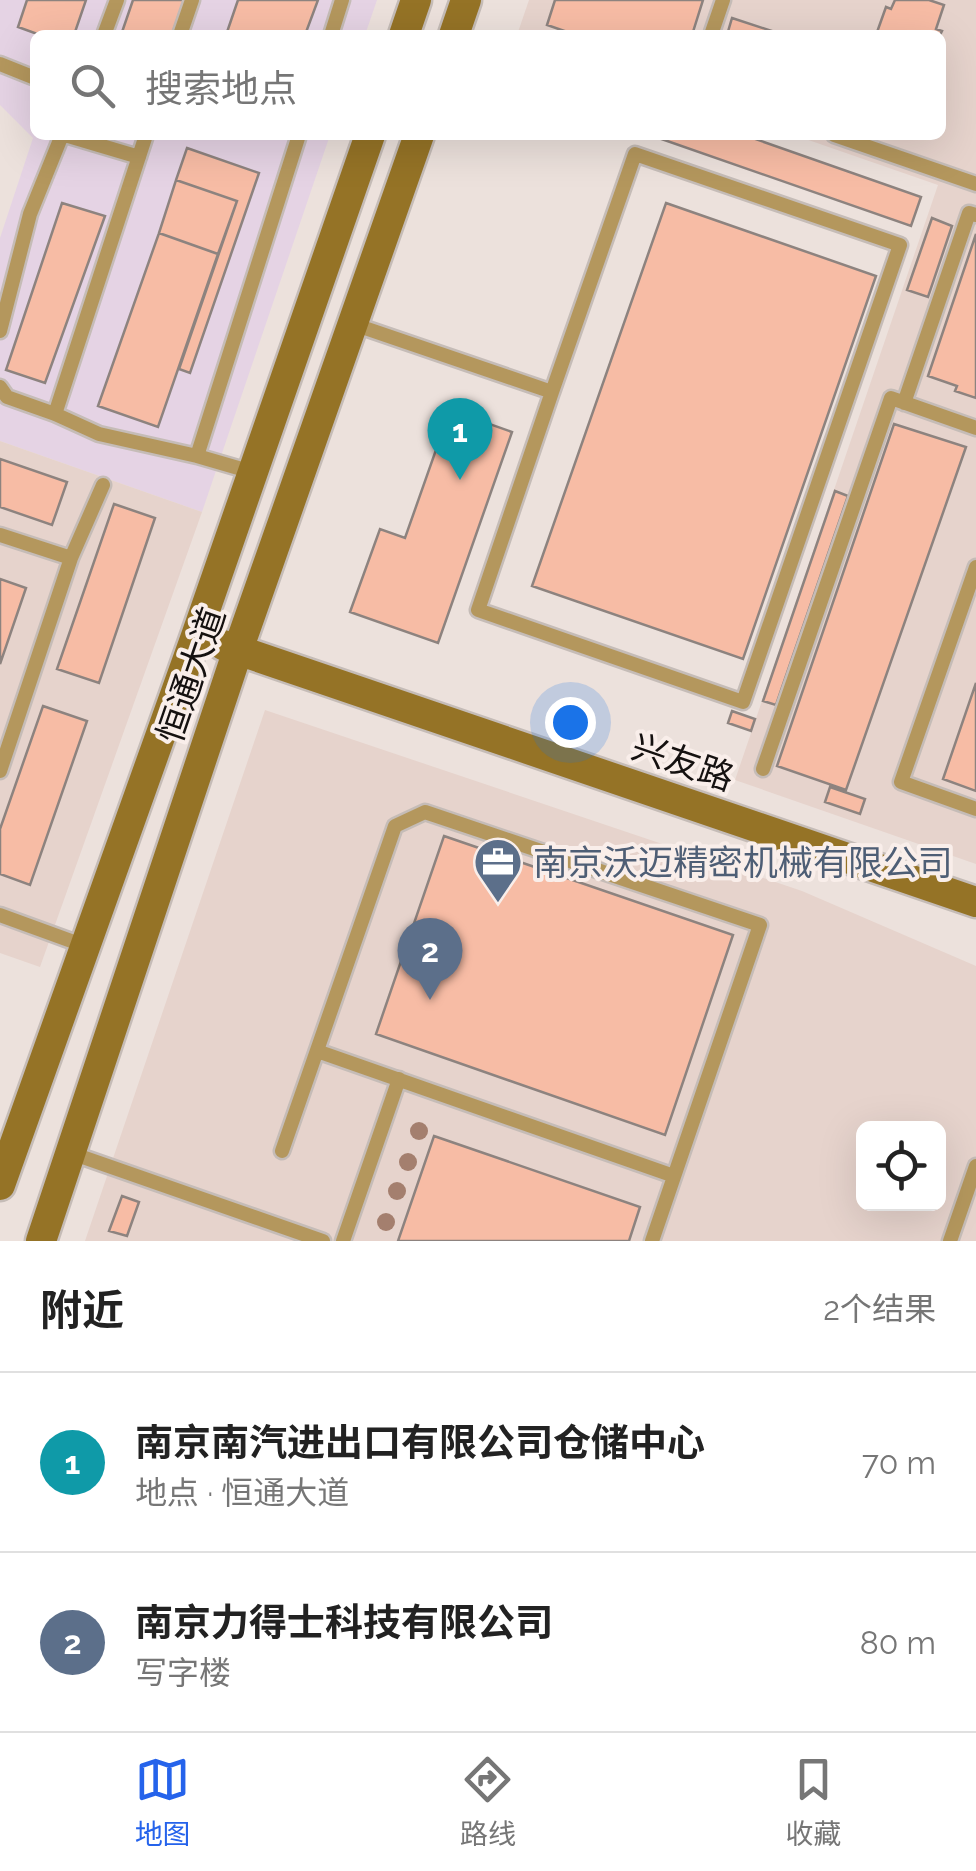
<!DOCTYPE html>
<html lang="zh">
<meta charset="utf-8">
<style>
:root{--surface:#fff;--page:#f6f6f6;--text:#222;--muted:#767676;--line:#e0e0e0;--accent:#2563eb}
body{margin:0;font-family:Raleway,"Noto Sans SC",sans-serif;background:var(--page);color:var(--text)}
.controls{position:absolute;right:30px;bottom:30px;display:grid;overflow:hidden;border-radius:15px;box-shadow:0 10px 40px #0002}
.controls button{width:90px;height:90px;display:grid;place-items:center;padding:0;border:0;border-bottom:2px solid var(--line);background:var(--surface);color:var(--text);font:50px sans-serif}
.you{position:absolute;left:570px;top:722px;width:35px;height:35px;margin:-25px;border:8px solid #fff;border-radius:50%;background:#1a73e8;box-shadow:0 0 0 15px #1a73e833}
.badge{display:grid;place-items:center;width:65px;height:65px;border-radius:50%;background:var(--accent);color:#fff;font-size:32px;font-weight:700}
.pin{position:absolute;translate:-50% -82px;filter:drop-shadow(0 2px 5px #0008)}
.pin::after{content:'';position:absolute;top:52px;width:35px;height:30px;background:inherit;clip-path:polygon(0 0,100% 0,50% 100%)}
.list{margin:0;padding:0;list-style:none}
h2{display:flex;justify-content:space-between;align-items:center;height:130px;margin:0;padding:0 40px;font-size:42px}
h2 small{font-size:32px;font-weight:400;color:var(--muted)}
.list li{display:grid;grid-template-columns:65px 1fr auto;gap:30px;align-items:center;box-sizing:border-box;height:180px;padding:0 40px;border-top:2px solid var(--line)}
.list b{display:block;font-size:38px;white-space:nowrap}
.list p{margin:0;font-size:32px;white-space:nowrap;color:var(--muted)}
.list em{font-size:32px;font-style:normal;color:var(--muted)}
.icon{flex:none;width:55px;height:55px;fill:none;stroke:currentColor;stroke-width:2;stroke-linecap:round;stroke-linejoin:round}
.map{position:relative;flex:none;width:976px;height:1241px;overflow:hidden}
.search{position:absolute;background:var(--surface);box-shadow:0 10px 40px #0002;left:30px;right:30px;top:30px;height:110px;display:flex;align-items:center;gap:25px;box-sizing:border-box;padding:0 35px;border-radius:15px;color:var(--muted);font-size:38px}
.sheet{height:490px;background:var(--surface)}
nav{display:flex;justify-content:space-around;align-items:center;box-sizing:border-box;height:140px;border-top:2px solid var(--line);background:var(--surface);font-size:28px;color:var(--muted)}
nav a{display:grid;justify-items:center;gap:5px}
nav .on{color:var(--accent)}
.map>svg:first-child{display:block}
.commercial{fill:#e5d3e4}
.built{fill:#e6d3cc;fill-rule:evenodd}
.building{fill:#f7bca5;stroke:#8d837f;stroke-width:2.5}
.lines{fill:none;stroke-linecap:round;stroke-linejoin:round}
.lane-casing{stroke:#c5bcb7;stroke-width:19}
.secondary-casing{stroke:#c5bcb7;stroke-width:35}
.lane{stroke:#b4975d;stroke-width:14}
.secondary{stroke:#957326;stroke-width:30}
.tree{fill:#a47f6e}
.labels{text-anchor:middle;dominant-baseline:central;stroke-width:8;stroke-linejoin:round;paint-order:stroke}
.street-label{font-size:35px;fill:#151110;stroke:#f9eeea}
.service-label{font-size:35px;fill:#4e5e75;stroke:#f9eeea;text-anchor:start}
</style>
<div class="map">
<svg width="976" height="1241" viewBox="0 0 976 1241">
<rect width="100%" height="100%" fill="#ece1dc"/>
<path class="commercial" d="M0 0H377L365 35H35V135H330L202 512 0 441V238L33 138 0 105Z"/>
<path class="built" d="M529 0H976V864L735 780 938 185 794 135H941V35H517Z
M0 441 202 512 40 967 0 953Z
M265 710 802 891 976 966V1241H85ZM864 1128H938V1204H864Z"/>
<path class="building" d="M27 0H86L74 35H40L18 27Z
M133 0H184L172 35H121Z
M238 0H318L305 35H226Z
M555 0H703L692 35H576L547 25Z
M895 0H929L944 5 936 29 942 31 940 35H876L886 7 891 9Z
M732 18 784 35H727Z
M650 135H744L921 197 911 226Z
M187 148 259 173 190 373 179 369 237 201 176 180Z
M176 180 237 201 218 254 159 233Z
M62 203 105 216 45 383 6 370Z
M666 203 876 276 743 659 532 586Z
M932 218 952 226 928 297 907 290Z
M159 233 218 254 158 427 98 406Z
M976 234V398L955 391 957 386 928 376Z
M450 410 512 432 438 643 350 612 380 529 405 538Z
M894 424 966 447 846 790 777 766Z
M0 459 67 482 52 525 0 507Z
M835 491 848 496 776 705 763 701Z
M114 504 155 518 99 683 57 669Z
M0 579 26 588 0 664Z
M976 683V791L943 779Z
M43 706 87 721 30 885 0 874V829Z
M732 711 755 719 751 731 728 723Z
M830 787 865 799 860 814 825 802Z
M444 836 733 935 665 1135 376 1034Z
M434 1136 640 1207 629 1241H398Z
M122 1196 139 1202 127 1236 109 1231Z"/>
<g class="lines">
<g class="lane-casing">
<path id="lane" d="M104 35 117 0
M180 35 192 0
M331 35 342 0
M711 35 723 0
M0 64 35 78
M65 135 139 157
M834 135 976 184
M353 324 552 392 478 610 743 702 900 245 635 154 552 392
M0 331 30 214 62 135
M0 387 7 397 55 414 99 434 197 456 252 472
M904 403 969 213 976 215
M55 414 146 135
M197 456 299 135
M0 535 71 558
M976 567 901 782 976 809
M763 769 891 398 976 428
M0 771 71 558 103 485
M0 915 85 946
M317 1051 674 1176
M282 1151 395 826 425 812 760 925 652 1241
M71 1153 323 1241
M343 1241 399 1079
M950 1241 976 1166"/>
</g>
<g class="secondary-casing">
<path id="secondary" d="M404 35 416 0
M454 35 466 0
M223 645 976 902
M0 1185 196 636 370 135
M41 1241 238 650 419 135"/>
</g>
<use href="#lane" class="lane"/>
<use href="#secondary" class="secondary"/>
</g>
<g class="tree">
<circle cx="419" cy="1131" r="9"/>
<circle cx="408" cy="1162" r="9"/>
<circle cx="397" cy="1191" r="9"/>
<circle cx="386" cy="1222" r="9"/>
</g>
<defs>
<g id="office-pin" transform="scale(2.5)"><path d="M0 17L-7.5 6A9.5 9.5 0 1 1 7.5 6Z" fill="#5c6f8a" stroke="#f9eeea"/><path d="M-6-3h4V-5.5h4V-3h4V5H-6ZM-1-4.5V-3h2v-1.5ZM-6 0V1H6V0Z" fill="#fff"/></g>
</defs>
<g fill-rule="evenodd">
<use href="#office-pin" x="498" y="862"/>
</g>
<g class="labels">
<g class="street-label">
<text transform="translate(191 675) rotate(-71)">恒通大道</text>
<text transform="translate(683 762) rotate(19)">兴友路</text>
</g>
<g class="service-label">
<text x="533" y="862">南京沃迈精密机械有限公司</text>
</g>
</g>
</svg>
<div class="controls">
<button><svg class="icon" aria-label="locate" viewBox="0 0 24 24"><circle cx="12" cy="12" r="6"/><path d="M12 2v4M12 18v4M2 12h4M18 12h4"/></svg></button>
</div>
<div class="you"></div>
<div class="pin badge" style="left:460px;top:480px;background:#0f9aa8">1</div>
<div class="pin badge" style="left:430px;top:1000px;background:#5c6f8a">2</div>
<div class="search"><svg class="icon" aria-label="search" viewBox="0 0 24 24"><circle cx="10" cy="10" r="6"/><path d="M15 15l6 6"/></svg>搜索地点</div>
</div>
<section class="sheet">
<h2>附近<small>2个结果</small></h2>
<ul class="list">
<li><span class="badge" style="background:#0f9aa8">1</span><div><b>南京南汽进出口有限公司仓储中心</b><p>地点 · 恒通大道</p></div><em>70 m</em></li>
<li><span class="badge" style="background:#5c6f8a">2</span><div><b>南京力得士科技有限公司</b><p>写字楼</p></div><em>80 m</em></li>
</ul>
</section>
<nav>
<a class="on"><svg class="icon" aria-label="map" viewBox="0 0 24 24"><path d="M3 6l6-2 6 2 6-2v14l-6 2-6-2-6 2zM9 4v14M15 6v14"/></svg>地图</a>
<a><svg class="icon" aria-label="directions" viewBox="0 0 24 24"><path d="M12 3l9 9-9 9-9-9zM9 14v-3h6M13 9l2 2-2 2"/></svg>路线</a>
<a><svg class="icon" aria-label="saved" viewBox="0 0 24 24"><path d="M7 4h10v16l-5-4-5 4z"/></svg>收藏</a>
</nav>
